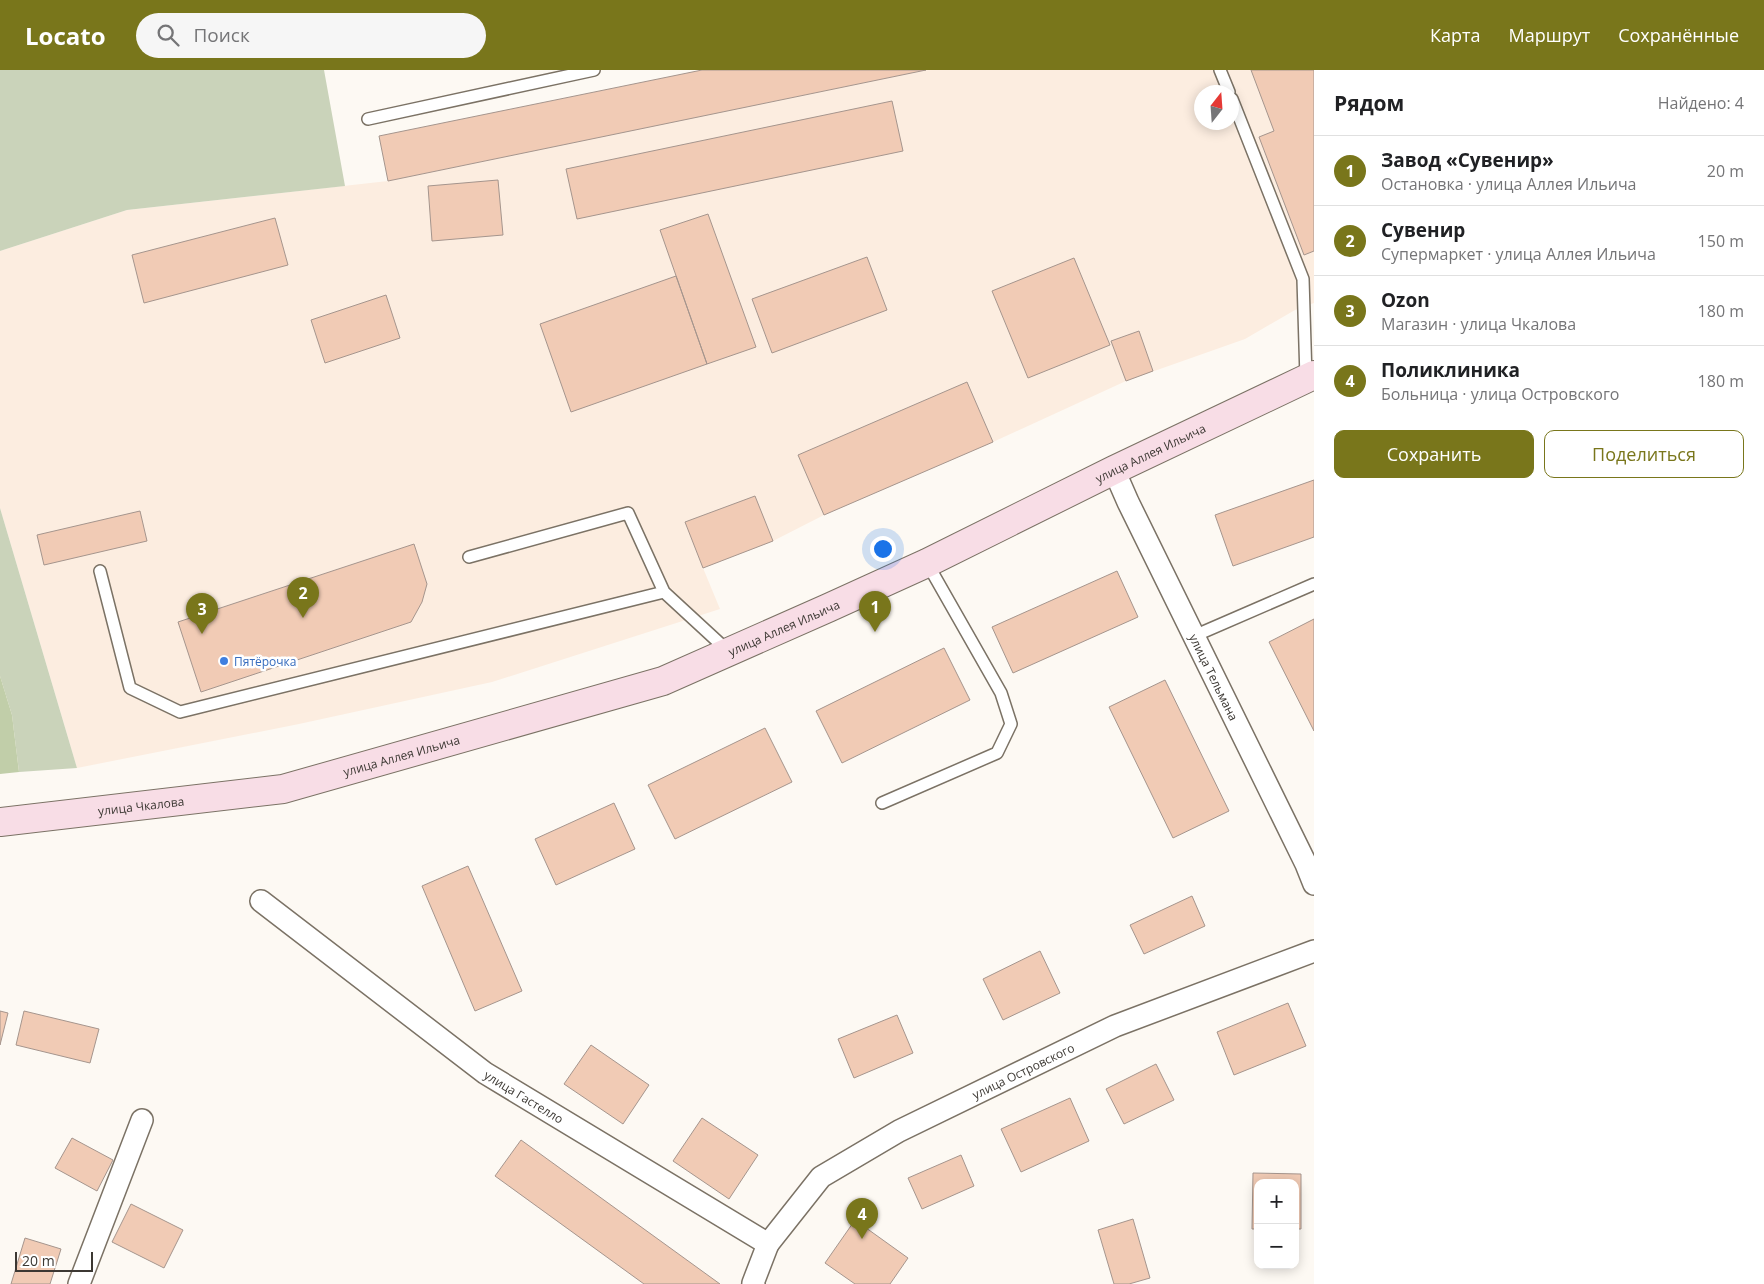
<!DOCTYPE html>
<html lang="ru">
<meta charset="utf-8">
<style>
:root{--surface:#fff;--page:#f6f6f6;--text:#202124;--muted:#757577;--line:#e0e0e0;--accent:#79761b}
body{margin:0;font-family:"Open Sans",sans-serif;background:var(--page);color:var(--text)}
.controls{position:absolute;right:15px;bottom:15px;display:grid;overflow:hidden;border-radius:10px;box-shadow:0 2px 12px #0003}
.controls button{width:45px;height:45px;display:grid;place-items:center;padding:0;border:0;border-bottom:1px solid var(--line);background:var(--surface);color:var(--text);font:25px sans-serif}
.compass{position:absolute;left:1194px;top:15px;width:45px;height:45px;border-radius:50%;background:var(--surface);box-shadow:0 2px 12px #0003;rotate:17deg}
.scale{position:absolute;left:15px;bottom:12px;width:78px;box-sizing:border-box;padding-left:5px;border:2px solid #3c3833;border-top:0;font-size:14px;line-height:18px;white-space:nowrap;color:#3c3833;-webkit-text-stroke:4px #fff;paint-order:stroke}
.you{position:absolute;left:882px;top:478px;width:18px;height:18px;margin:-12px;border:4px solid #fff;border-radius:50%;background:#1a73e8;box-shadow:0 0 0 8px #1a73e833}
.badge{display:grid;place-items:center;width:32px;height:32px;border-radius:50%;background:var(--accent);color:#fff;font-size:16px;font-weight:700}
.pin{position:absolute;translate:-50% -41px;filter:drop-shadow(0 1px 2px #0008)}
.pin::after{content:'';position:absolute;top:26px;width:18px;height:15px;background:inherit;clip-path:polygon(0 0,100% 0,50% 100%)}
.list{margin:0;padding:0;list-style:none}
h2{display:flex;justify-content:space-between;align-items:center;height:65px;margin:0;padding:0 20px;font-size:21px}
h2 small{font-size:16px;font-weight:400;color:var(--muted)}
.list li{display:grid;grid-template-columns:32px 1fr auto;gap:15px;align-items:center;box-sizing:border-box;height:70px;padding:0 20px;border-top:1px solid var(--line)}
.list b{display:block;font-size:19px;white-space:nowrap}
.list p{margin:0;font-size:16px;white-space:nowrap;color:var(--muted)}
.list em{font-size:16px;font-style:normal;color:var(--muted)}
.actions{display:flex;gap:10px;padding:15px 20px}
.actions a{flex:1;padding:11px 0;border:1px solid var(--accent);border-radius:10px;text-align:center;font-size:18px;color:var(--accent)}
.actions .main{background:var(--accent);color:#fff}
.icon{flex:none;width:28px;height:28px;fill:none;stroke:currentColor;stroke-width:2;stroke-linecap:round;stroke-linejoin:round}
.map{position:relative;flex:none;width:1314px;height:1214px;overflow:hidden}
header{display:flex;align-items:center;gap:30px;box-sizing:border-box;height:70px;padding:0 25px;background:var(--accent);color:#fff}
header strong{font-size:24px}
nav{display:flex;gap:28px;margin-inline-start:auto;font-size:18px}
.search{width:350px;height:45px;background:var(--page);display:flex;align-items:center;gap:12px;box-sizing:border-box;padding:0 18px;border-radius:28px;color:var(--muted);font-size:19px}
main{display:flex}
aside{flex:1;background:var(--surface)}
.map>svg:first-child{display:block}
.commercial{fill:#fcede0;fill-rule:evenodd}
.green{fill:#cad3ba}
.forest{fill:#c1cea9}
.building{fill:#f1cbb5;stroke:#a5958d}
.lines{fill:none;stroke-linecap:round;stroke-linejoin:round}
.service-casing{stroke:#7b7265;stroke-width:14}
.minor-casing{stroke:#7b7265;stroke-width:24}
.secondary-casing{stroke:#7b7265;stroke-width:30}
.service{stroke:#fff;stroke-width:11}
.minor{stroke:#fff;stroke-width:21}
.secondary{stroke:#f8dde6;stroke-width:28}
.shop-dot{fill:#3f7fe0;stroke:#fff;stroke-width:2}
.labels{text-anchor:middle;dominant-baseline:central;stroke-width:5;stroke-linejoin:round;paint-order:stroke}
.street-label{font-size:12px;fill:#3c3833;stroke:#fff}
.shop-label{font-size:12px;fill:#366cbe;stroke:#fff;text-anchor:start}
</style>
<header>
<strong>Locato</strong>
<div class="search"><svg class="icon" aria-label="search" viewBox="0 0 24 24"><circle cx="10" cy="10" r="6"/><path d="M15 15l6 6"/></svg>Поиск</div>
<nav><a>Карта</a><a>Маршрут</a><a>Сохранённые</a></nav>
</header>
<main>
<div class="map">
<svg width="1314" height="1214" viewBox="0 0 1314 1214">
<rect width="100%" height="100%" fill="#fdf9f3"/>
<path class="commercial" d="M926 0H1314V233L1295 240 1245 269 1126 311 993 372 824 445 773 471 703 498 720 539 492 612 299 654 77 698 0 438V181L127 140 388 111ZM1202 22H1232V52H1202Z"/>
<path class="green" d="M0 0H324L345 116 127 140 0 181Z
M0 438 77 698 19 702 12 645 0 606Z"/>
<path class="forest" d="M0 606 12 645 19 702 0 704Z"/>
<path class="building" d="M702 0H926L388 111 379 66Z
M1251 0H1314V181L1304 185 1259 67 1274 61Z
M892 31 903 81 577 149 566 99Z
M498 110 503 165 432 171 428 116Z
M708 144 756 277 707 294 660 160Z
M275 148 288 195 144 233 132 185Z
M867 187 887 240 772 283 752 229Z
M1074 188 1110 275 1028 308 992 221Z
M676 206 707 294 571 342 540 254Z
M386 225 400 268 325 293 311 250Z
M1139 261 1153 301 1126 311 1111 271Z
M967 312 993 372 824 445 798 385Z
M1314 410V467L1233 496 1215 445Z
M755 426 773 471 703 498 685 452Z
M140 441 147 471 44 495 37 465Z
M414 474 427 514 422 532 411 552 201 622 178 552Z
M1117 501 1138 547 1013 603 992 557Z
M1314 549V661L1269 572Z
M944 578 970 630 842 693 816 641Z
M1165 610 1229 741 1173 768 1109 637Z
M765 658 792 712 675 769 648 715Z
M614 733 635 779 556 815 535 769Z
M468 796 522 921 475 941 422 816Z
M1192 826 1205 856 1144 884 1130 855Z
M1040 881 1060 923 1003 950 983 909Z
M1288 933 1306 976 1234 1005 1217 962Z
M0 941 8 943 0 975Z
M24 941 99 959 90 993 16 975Z
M897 945 913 983 854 1008 838 969Z
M591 975 649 1015 623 1054 564 1014Z
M1156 994 1174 1030 1124 1054 1106 1019Z
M1070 1028 1089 1071 1021 1102 1001 1059Z
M702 1048 758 1085 729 1129 673 1091Z
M72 1068 113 1090 97 1121 55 1098Z
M521 1070 720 1214H644L495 1106Z
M961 1085 974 1116 922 1139 908 1108Z
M1253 1103 1301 1104V1159H1295V1113H1258V1159H1252Z
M131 1134 183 1160 164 1198 112 1172Z
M1133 1149 1150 1208 1129 1214H1114L1098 1160Z
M855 1150 908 1188 890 1214H855L825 1193Z
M25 1168 61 1179 50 1214H11Z"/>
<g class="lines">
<g class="service-casing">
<path id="service" d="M1220 0 1229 22
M1232 29 1303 209 1306 308
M368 49 594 0
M469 487 628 443 664 522 728 581
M100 501 130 618 180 642 664 522
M1194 566 1314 514
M882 733 997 683 1011 654 1001 623 927 493"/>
</g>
<g class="minor-casing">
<g id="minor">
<path id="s1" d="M1114 400 1128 432 1306 794 1314 814"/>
<path id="s2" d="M261 831 485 1003 768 1174 753 1213 754 1214"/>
<path id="s3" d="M768 1174 821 1107 899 1061 1115 956 1314 881"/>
<path d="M79 1214 142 1050"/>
</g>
</g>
<g class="secondary-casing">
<g id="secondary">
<path id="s4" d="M0 752 283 719 663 611 828 538 927 493 1114 400 1314 305"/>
</g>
</g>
<use href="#service" class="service"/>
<use href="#minor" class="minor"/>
<use href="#secondary" class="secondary"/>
</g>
<circle class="shop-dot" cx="224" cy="591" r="5"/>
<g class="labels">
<g class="street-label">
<text stroke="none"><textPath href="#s4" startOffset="1218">улица Аллея Ильича</textPath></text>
<text stroke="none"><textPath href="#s4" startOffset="812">улица Аллея Ильича</textPath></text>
<text stroke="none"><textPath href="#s1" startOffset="230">улица Тельмана</textPath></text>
<text stroke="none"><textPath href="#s4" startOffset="408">улица Аллея Ильича</textPath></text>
<text stroke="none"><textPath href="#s4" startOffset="142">улица Чкалова</textPath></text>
<text stroke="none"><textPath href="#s3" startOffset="314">улица Островского</textPath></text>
<text stroke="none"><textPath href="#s2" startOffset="328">улица Гастелло</textPath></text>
</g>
<g class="shop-label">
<text x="234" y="591">Пятёрочка</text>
</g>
</g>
</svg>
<div class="controls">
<button>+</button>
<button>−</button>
</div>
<svg class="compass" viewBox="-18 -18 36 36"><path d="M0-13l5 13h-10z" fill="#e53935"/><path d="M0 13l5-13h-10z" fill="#757577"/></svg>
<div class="scale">20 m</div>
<div class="you"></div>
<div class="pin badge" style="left:875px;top:562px">1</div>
<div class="pin badge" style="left:303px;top:548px">2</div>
<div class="pin badge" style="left:202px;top:564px">3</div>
<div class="pin badge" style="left:862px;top:1169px">4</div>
</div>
<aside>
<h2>Рядом<small>Найдено: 4</small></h2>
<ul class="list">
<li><span class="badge">1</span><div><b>Завод «Сувенир»</b><p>Остановка · улица Аллея Ильича</p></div><em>20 m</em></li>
<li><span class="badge">2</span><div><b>Сувенир</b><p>Супермаркет · улица Аллея Ильича</p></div><em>150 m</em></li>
<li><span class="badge">3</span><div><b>Ozon</b><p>Магазин · улица Чкалова</p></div><em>180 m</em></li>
<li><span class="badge">4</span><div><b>Поликлиника</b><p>Больница · улица Островского</p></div><em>180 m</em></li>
</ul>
<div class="actions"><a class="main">Сохранить</a><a>Поделиться</a></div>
</aside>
</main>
